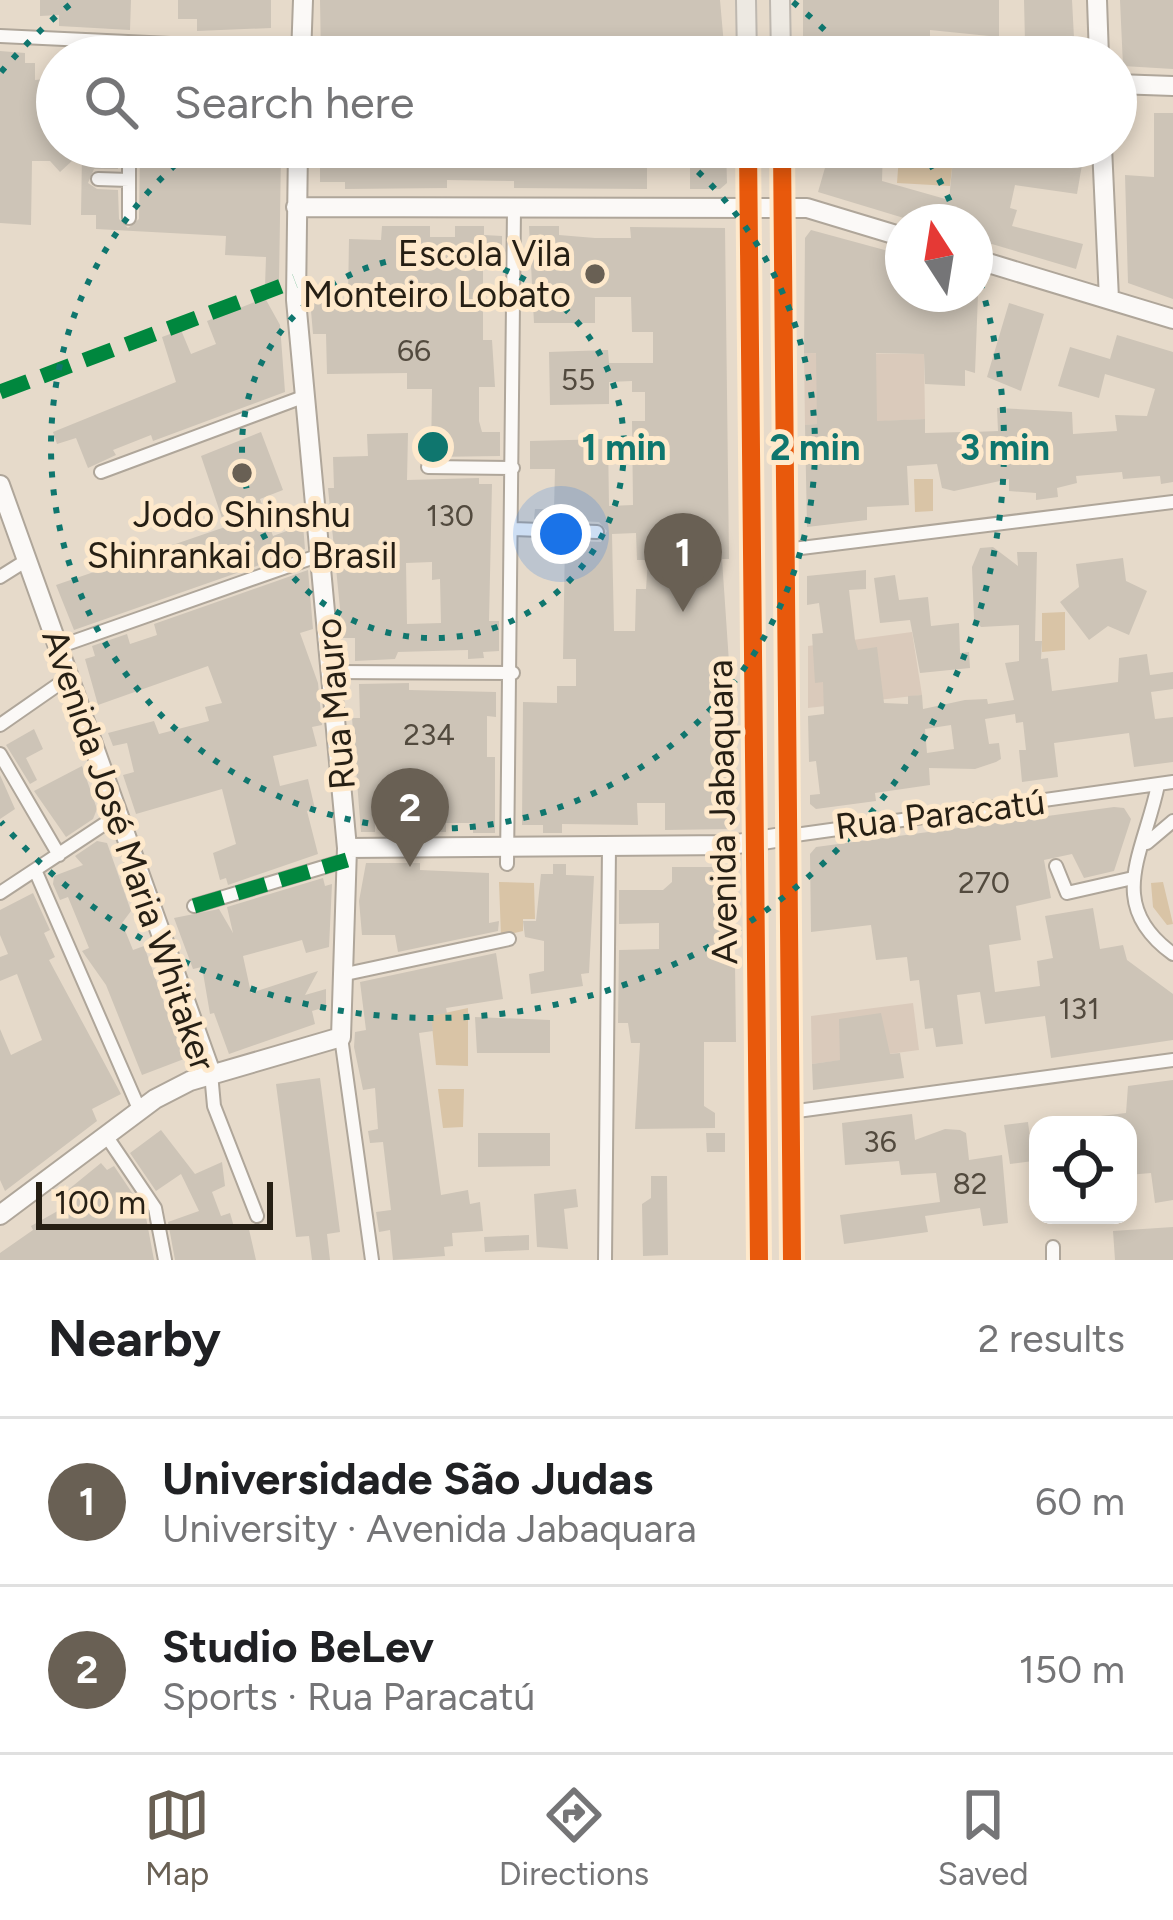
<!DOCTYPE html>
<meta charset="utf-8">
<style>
:root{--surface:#fff;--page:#f2f2f2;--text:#202124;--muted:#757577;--line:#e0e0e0;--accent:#696054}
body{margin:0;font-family:Figtree,sans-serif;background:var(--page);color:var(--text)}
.controls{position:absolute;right:36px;bottom:36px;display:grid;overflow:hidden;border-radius:24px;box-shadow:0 6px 18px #0003}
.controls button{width:108px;height:108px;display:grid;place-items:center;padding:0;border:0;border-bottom:3px solid var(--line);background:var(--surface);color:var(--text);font:60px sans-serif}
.compass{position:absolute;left:885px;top:204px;width:108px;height:108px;border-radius:50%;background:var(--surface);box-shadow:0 6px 18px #0003;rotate:348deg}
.scale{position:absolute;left:36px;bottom:30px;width:237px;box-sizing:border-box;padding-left:12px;border:6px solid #261f14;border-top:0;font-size:33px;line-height:42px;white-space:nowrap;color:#261f14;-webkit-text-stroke:9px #fee9cc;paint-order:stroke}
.you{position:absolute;left:561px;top:534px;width:42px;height:42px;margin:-30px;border:9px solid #fff;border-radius:50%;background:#1a73e8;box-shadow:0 0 0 18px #1a73e833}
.badge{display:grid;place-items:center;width:78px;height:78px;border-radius:50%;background:var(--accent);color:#fff;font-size:39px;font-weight:700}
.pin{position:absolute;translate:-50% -99px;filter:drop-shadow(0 3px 6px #0008)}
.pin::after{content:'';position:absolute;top:63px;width:42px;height:36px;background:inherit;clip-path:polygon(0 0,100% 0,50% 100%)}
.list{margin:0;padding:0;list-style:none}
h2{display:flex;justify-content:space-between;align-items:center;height:156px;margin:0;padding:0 48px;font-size:51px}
h2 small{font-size:39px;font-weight:400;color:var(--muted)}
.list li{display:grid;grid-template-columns:78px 1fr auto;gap:36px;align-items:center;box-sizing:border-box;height:168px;padding:0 48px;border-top:3px solid var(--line)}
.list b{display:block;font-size:45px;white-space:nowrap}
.list p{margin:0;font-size:39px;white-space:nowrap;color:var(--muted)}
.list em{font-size:39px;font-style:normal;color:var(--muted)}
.icon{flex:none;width:66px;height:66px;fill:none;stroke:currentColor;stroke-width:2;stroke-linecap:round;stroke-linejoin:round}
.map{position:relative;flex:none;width:1173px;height:1260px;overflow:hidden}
.search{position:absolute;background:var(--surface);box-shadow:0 6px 18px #0003;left:36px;right:36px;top:36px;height:132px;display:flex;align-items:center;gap:30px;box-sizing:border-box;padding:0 42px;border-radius:66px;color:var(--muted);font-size:45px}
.sheet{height:492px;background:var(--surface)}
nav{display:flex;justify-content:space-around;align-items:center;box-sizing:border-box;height:168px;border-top:3px solid var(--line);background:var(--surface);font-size:33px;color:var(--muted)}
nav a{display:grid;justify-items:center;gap:6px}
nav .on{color:var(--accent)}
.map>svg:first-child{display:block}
.commercial{fill:#dacabb}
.green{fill:#d9c4a6}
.building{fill:#cdc4b7;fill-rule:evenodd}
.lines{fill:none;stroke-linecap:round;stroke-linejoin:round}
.street-casing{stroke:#afa69a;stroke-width:16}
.secondary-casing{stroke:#afa69a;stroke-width:22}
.primary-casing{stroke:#beb8b0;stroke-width:22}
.street{stroke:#fbf9f7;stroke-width:12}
.secondary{stroke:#fbf9f7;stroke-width:18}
.primary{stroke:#ede9e2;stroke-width:18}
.quiet{stroke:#00873e;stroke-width:15;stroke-dasharray:30 15;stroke-linecap:butt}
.cycleway-casing{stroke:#fee9cc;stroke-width:26}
.cycleway{stroke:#e8590c;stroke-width:18}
.ring{fill:none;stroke:#0f766e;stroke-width:6;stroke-dasharray:6 12}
.poi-dot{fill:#696054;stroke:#fee9cc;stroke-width:4.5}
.labels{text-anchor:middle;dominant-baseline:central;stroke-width:10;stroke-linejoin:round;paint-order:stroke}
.number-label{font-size:30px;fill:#524a3e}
.poi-label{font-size:36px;fill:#261f14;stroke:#fee9cc;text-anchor:end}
.street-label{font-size:36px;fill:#261f14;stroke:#fee9cc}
.centre{fill:#0f766e;stroke:#fee9cc;stroke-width:6}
.ring-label{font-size:36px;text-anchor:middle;font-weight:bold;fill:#0f766e;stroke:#fee9cc;stroke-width:10;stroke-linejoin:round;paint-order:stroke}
</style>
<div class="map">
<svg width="1173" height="1260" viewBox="0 0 1173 1260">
<rect width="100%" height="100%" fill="#e6daca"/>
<path class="commercial" d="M804 353 924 354 925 419 805 425Z
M912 632 922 695 808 708V646Z
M913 1003 919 1050 812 1064 811 1016Z"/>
<path class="green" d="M899 156 953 159 950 186 897 183Z
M914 479H933V511L915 512Z
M1065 612V650L1042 652V613Z
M499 882 534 883 535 919H523V931L501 936Z
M1163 882 1173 924 1167 925 1153 907 1151 883Z
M468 1008V1066L436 1065 431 1016Z
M438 1089H464L463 1127 443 1128Z"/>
<path class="building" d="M40 0H131L130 30 59 26V15L40 16Z
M178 0H271V28L197 31V19H178Z
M320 0H720L725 57H321Z
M803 0H999V37L930 30V41H915L916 57H803Z
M1024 0H1072L1075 57H1006L1005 43 1025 42Z
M1120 0H1173V69L1123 66Z
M0 51 25 53V63H35V80L57 78V147H73V160L60 172 50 161H32L31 225 0 223Z
M1154 113H1173V299L1128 283 1125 175 1154 177Z
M97 147H118V169H94L88 183 97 189 118 190 119 219 128 228 139 219 140 147H274L273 155H281L279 281 265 286 266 257 225 255 226 236 96 229V215H81L82 155H97Z
M320 147H726L727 183 720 189H690V163H647V189L514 188V181L447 180V188L345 189V182H320Z
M831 147H883L882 181 949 200 953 159 928 157V147H1048L1084 153 1077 194 1015 185 1010 208 1017 210 1012 226 1083 244 1076 269 975 239V222H917L818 192Z
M382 226H430V237H455V226H484V235L502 236V262H483V340H492L495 387H479V421L482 432H500V456L431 457 432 389H407V373L327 374 326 334H313L310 299H348L349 239 381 240Z
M529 226H559V235L595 238H631L630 227 725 228 729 559H722L731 692 717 691 715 740 732 741 731 829 665 830V803H637L638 825 562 824V833H543V825H522L523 702 557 703V686H576V659H563L565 541 601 542 607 531 599 522 534 519 535 509H554L555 469H530V441L608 439 609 506 633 505 632 421H645V392H632V381L609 382V404L550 405 549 352 608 350 609 363H653V332H632L631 297H595V323H534ZM636 533 637 560H648L646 589H636L635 631H614L612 534Z
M811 230 903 255V294H978L975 373 965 370V386L925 384 924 354 876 353 877 421 925 419V433L963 432 961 465 973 432 998 431 997 408 1072 412 1073 434 1117 431 1115 415 1147 416 1155 389 1105 374 1099 398 1058 386 1070 347 1110 359 1117 335 1173 352V482L1161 484 1160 476 1123 479 1122 472 1076 476 1077 483 1057 488 1058 497 1036 500V493L1009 491V479L954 491 942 488 937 464 907 466 909 505 867 507V520L807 527 805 425 817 424 816 353H804L805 238Z
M265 298 280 325 285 392 153 441 151 435 113 450 116 455 88 468 76 438 57 444 53 432 176 382 162 337 181 330 191 354 216 344 207 321Z
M1009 303 1044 314 1021 391 987 377Z
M261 432 283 490 260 499 273 536 303 525 305 549 74 630 56 585 225 527 201 456Z
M408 433 407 480 479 478V484H492L489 621H499V651L483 652 484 658 468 659V650L398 652 395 659 355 661V638H343L328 488H334L333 457 368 456 367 434ZM432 562V580L440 579 441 623 407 624 406 563Z
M993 547 1018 566 1017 552H1037L1035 641H1042L1041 659 1048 658 1052 691 1118 682 1119 658 1147 654 1150 675 1173 672V689L1151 692 1155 719 1173 717V762L1134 767 1129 733 1054 743 1058 777 1022 782 1019 750H1026L1023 722 1016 723 1015 714 985 719 989 744 999 743 1001 759 996 762 975 769 929 768 930 785 875 793 876 801 816 809 810 804V795L820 794 816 761 809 762 808 716 824 714 823 682 815 683 812 634 823 633 819 603 807 605V576L866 570V589L849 590 855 640 858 650 877 647 884 703 908 704V696L922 695 923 709 965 700 987 699 988 704 1014 700 1005 663 1019 661V625L981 627 974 620 972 567 980 548ZM951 725 954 749 927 753 925 729Z
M1123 558 1126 581 1147 591 1129 635 1108 626 1089 640 1060 602 1079 587 1076 564Z
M308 570 313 629 300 633 318 683 322 725 312 727 317 746 273 756 280 786 308 779 315 809 307 811 318 854 228 885 226 878 220 880 213 853 236 844 222 789 136 814 123 775 134 772 127 743 113 746 108 733 154 721 159 734 209 721 205 707 222 703 208 666 98 705 85 659 95 656 92 646 127 634 130 644 157 635 154 624Z
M895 575 899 600 928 597 931 626 959 623 960 653 969 652 970 668 920 673 910 620 880 623 874 578Z
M409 683V690L496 692V717L487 716V757H495V833H473V823H446V832H412V824H375V832H361L352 718H360L359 684Z
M34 729 43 749 26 758 37 780 30 784 6 745Z
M82 766 97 809 93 819 66 837 34 791Z
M0 775 15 809 0 819Z
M1114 807 1124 808 1131 819 1114 871 1084 878 1072 854 1044 860 1051 898 1016 906 1021 940 989 945 995 992 1040 986 1037 961 1053 958 1045 916 1093 908 1100 949 1123 945 1127 960 1173 994V1040L1051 1058 1045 1016 985 1024 980 992 957 995 963 1044 936 1047 933 1028 925 1029 919 980 910 981 907 957 876 960 871 925 811 932 810 854 816 847Z
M97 841 107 843 131 911 122 923 133 950 144 946 184 1059 142 1075 106 985 82 951 89 948 68 897 60 900 53 884 54 876 83 865 75 856Z
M366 863H420V870L489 873V923L499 921 498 931 398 952 395 935H362L359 901Z
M553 864H566V875L594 876 589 973 581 974 583 986 531 994 529 974 544 971V941L525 937 523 921H536L541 874H553Z
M672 867H734V899H726V965L735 964 736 1042H704V1106L715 1113V1128L635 1129 640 1043H631L628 1023H618L619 950 659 949V923L619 924V890H663L672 882Z
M323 878 325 886 332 884 329 947 306 953 302 940 243 956 251 993 318 971 305 995 326 989V1007L312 1011 315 1024 229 1054 214 1013 210 1014 202 967 193 969 174 918 219 909 233 933 227 907Z
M33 893 50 930 44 933 55 957 49 960 121 1094 92 1109 97 1121 5 1191 0 1180V1029L11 1055 42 1040 17 974 0 981V957L8 954 0 935V910Z
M496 953 503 999 446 1008 447 1013 431 1016 433 1031 419 1033 441 1195 468 1190 470 1204 480 1202 483 1231 452 1233 453 1246 444 1247 445 1256 393 1260 390 1230 379 1232 376 1212 391 1210 383 1142 370 1143 368 1131 378 1129 375 1088 363 1090 354 1047 355 1032 366 1030 360 982Z
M881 1013 890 1054 900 1053 904 1078 813 1090 812 1064 840 1060 839 1019Z
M475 1017 550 1020V1053H477Z
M320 1078 340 1232 327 1234 330 1260H312L309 1236 296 1237 276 1084Z
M1173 1080V1200L1155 1203 1151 1173 1128 1175V1125H1093L1092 1117 1126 1113 1128 1086Z
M912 1114 915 1140 945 1129 960 1130 966 1133 969 1160 1002 1155 1008 1223 983 1226 980 1208 925 1216 928 1232 844 1244 840 1215 940 1202 936 1173 901 1175 899 1161 845 1165 842 1123Z
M1028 1122 1033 1161 1010 1164 1004 1125Z
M161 1130 195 1174 222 1162 225 1186 212 1192 221 1216 230 1213 234 1227 248 1225 256 1260H175L168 1222 199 1211 181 1174 156 1191 130 1153Z
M478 1133H550V1166L478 1167Z
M706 1133H725V1152H707Z
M101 1163 107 1170 114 1166 145 1212 154 1260H0V1253L33 1230 31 1226 63 1208 58 1198Z
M651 1176H667L668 1255 643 1256 642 1204 651 1198Z
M576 1189 578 1207 564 1209 568 1249 537 1247 534 1194Z
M1173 1227V1260H1115L1113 1231Z
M529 1235V1250L485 1252 484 1237Z"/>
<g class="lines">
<g class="street-casing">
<path id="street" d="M0 36 301 50
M129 147V218
M98 179 129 180
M428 467 513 468
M101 472 303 397
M513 529 597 532
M785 550 1173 502
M0 577 27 560
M58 647 320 555
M334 672 513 673
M0 725 69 677
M0 754 59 855
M1158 785C1144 853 1104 904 1173 954
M788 836 1173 782
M1147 843 1173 821
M507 864 514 209
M1056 866 1067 893 1133 878
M35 870 140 1111
M0 893 118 815
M194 906 347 860
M341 975 509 939
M341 1037 372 1260
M211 1073 214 1106 257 1216
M790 1112 1173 1060
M107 1137 155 1208 165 1260
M1053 1247V1260
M605 1260 609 847"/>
</g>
<g class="secondary-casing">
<path id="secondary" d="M1097 0 1099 57
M301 57 303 0
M1116 84 1173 86
M1102 147 1109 299
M296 207 807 208 903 237
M975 259 1173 319
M0 485 211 1073
M347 848 731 845 788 836
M0 1215 155 1099 190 1081 341 1037 347 848 296 300 298 147"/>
</g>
<g class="primary-casing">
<path id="primary" d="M746 0 747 57
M780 0 781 57
M748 147 759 1260
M782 147 792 1260"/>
</g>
<use href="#street" class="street"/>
<use href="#secondary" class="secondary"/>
<use href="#primary" class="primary"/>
<path class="quiet" d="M0 392 295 281
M194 906 347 860"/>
<g class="cycleway-casing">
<path id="cycleway" d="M748 147 759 1260
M782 147 792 1260"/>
</g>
<use href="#cycleway" class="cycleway"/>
</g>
<g class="ring">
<circle cx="433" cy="447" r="191"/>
<path d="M671 148A382 382 0 1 1 195 148"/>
<path d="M1 72A572 572 0 0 1 73 2M793 2A572 572 0 0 1 851 57M921 148A572 572 0 0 1 958 219M975 266A572 572 0 0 1 1 822"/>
</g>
<g class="poi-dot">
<circle cx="595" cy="274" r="12"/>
<circle cx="242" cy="473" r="12"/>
</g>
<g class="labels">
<g class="number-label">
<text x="414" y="350">66</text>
<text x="578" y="379">55</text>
<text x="450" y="515">130</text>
<text x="429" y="734">234</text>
<text x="984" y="882">270</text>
<text x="1079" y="1008">131</text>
<text x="880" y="1141">36</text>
<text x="970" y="1183">82</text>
</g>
<g class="poi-label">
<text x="571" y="253">Escola Vila<tspan x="571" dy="41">Monteiro Lobato</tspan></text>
<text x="242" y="514" text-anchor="middle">Jodo Shinshu<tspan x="242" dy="41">Shinrankai do Brasil</tspan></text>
</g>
<g class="street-label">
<text transform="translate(335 704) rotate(-95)">Rua Mauro</text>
<text transform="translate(722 812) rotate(-91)">Avenida Jabaquara</text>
<text transform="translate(940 814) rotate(-7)">Rua Paracatú</text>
<text transform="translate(129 850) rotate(71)">Avenida José Maria Whitaker</text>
</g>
</g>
<circle cx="433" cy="447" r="18" class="centre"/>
<g class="ring-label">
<text x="624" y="460">1 min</text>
<text x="815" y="460">2 min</text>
<text x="1005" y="460">3 min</text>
</g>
</svg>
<div class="controls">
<button><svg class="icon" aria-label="locate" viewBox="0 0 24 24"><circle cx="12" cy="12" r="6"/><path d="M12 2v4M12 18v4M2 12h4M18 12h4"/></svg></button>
</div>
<svg class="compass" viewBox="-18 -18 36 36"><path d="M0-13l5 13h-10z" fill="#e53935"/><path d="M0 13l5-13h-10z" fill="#757577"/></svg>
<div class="scale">100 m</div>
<div class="you"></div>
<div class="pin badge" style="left:683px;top:612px">1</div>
<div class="pin badge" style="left:410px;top:867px">2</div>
<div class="search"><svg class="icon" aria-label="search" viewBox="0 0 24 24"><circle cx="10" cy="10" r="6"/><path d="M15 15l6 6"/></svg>Search here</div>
</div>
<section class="sheet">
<h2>Nearby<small>2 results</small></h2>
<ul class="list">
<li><span class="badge">1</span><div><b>Universidade São Judas</b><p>University · Avenida Jabaquara</p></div><em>60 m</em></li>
<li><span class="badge">2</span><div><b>Studio BeLev</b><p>Sports · Rua Paracatú</p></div><em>150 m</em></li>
</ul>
</section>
<nav>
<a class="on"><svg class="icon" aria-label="map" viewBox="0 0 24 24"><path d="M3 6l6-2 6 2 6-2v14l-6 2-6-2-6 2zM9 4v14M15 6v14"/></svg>Map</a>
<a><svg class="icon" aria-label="directions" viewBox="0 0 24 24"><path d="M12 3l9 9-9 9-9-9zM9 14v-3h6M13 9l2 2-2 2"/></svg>Directions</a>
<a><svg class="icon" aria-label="saved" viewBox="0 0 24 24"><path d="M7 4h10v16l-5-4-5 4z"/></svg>Saved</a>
</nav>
